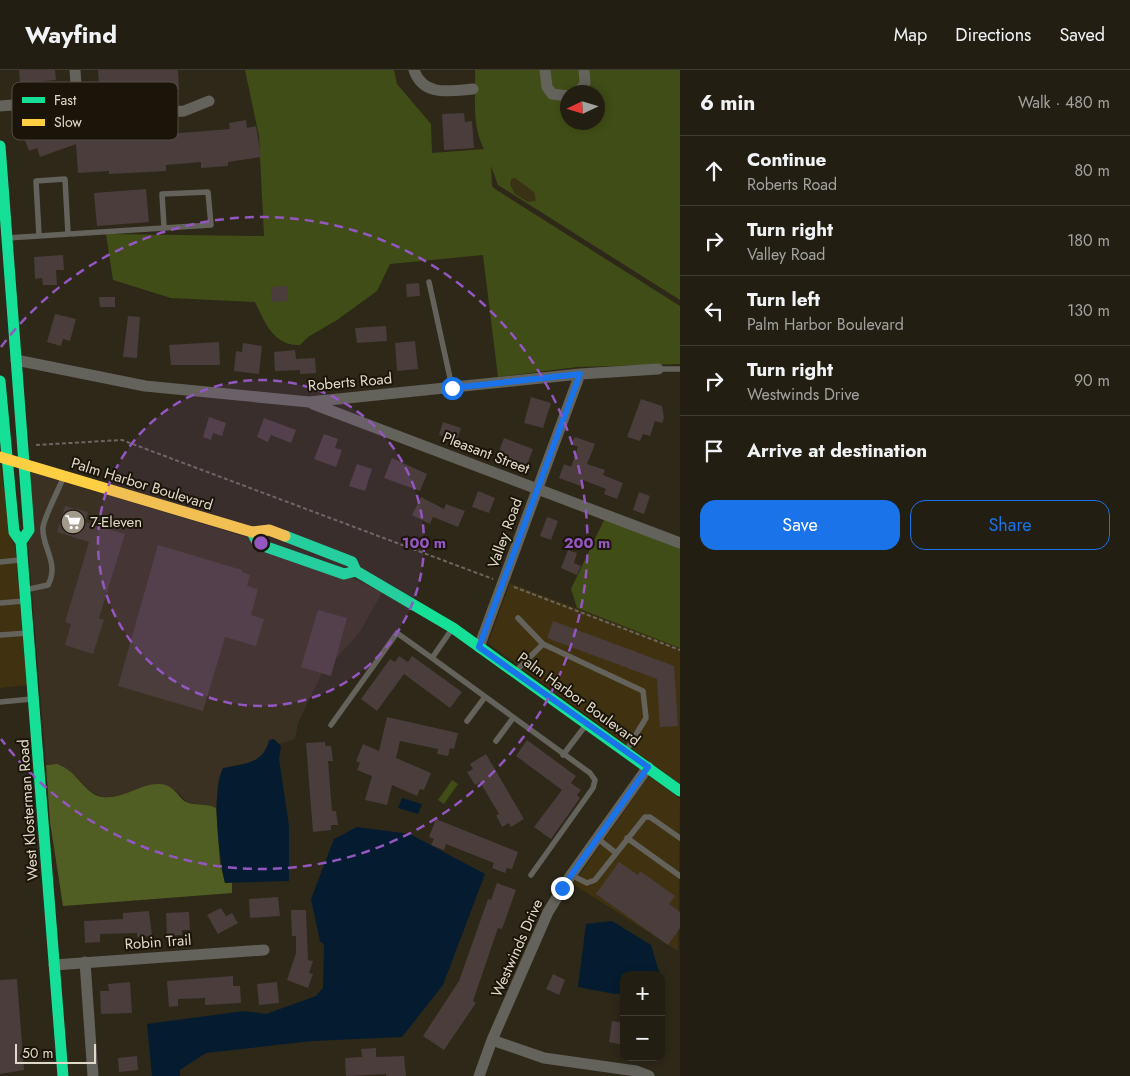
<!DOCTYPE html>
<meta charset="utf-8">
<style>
:root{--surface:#221e12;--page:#2a271b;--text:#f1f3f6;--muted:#a2a29f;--line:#3f3c32;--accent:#1a73e8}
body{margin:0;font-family:Jost,sans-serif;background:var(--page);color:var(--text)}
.controls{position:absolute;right:15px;bottom:15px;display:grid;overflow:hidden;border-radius:10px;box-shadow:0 2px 8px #0003}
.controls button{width:45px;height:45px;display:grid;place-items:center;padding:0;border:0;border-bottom:1px solid var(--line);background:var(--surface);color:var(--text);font:25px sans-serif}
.compass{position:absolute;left:560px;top:15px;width:45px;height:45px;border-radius:50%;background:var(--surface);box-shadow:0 2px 8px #0003;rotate:266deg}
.scale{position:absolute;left:15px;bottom:12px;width:81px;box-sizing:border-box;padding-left:5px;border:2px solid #e0d9c9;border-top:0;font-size:14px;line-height:18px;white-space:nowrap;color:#e0d9c9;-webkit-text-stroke:4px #1a1409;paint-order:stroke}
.stop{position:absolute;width:15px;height:15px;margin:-11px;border:4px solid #1a73e8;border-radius:50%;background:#fff}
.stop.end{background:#1a73e8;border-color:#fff;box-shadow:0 1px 5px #0008}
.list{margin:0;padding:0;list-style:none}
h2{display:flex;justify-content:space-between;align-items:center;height:65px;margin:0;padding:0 20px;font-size:21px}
h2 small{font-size:16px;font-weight:400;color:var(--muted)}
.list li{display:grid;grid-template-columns:32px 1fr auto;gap:15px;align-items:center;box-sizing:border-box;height:70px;padding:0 20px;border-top:1px solid var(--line)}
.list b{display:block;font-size:19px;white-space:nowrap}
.list p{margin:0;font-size:16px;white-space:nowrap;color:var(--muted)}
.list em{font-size:16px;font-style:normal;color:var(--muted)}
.actions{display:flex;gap:10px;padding:15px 20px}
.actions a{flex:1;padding:11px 0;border:1px solid var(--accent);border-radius:15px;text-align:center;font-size:18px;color:var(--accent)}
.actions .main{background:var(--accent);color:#fff}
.icon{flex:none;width:28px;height:28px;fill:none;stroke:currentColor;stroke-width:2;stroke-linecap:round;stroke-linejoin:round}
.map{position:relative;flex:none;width:680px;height:1006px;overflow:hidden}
header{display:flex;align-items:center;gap:30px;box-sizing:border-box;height:70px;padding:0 25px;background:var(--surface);border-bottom:1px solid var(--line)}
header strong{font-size:24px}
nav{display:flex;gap:28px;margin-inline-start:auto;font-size:18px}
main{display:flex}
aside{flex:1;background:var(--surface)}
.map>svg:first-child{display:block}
.built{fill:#403211}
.industrial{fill:#3b3122}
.green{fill:#414d17;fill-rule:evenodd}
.forest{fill:#515e23}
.sand{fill:#3a3214}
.water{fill:#051c30}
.building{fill:#4a3d3c}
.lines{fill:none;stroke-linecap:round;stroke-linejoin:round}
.path{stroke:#69675f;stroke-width:2;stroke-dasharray:4 2.5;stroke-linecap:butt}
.lane{stroke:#63625b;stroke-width:5.5}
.street{stroke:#63625b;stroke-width:11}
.fast{stroke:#16e098;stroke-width:11}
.slow{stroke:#ffcf43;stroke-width:11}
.route{stroke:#1a73e8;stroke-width:6}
.ring{fill:none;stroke:#9457c2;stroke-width:2.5;stroke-dasharray:9 6}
.labels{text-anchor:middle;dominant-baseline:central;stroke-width:4;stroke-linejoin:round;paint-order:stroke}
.street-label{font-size:15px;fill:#e0d9c9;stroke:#1a1409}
.poi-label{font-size:15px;fill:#e0d9c9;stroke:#1a1409;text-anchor:start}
.key{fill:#1a1409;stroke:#554f43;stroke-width:1}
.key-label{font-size:14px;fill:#e0d9c9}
.centre{fill:#9457c2;stroke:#1a1409;stroke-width:2.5}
.ring-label{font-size:15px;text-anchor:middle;font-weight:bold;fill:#9457c2;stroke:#1a1409;stroke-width:4;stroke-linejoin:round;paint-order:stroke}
</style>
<header>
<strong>Wayfind</strong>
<nav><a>Map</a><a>Directions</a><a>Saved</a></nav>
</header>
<main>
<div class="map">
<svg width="680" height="1006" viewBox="0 0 680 1006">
<rect width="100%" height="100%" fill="#2e2818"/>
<path class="built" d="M0 393 13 474 15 475 27 615 0 618Z
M510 513 680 578V714L488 573Z
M649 706 680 729 678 881 573 814Z"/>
<path class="industrial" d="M31 402 265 473 324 496 382 522 360 562 321 605 298 653 295 669 279 674 274 669 263 684 254 692 231 696 219 707 216 738 187 732 177 721 142 717 120 726 103 727 89 721 78 708 57 694H46L28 475Z"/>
<path class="green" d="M245 0H394L397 14 431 54 432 83 484 79C471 54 476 27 475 0H680V230L498 115 491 96 492 116 495 119 680 236V294L577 297 498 307 483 185 390 194 377 221 337 250 308 267 300 275C273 276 265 252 255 232L171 228 113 210 106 164 264 166 259 66ZM568 22H598V52H568Z
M604 450 680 474V578L577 538 571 519Z
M452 710 458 714 444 734 438 730Z"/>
<path class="forest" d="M57 694C79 702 84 724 102 727 122 730 139 714 158 714 175 714 177 727 186 732 196 736 207 733 216 738L220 793 225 813 232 811V823L63 836 50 752 46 695Z"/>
<path class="sand" d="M515 108 534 122 536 131 528 132 515 124 510 115 511 109Z"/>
<path class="water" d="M274 669 281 676 279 689 289 756V811L225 813C219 785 211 722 223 698 243 694 264 694 269 670Z
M402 728 422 734 418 744 398 738Z
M357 757 410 764 485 804 443 915 402 967 313 971 206 983 180 1000V1006H152L147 954 244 941 266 944 316 926 323 918 324 875 320 871 311 829 334 769Z
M612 851 651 875 660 905H624V923L615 924 578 917 586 854Z"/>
<path class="building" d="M19 0H55L56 10 20 13Z
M98 0H178L179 19 109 25V15L99 16Z
M464 43 465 52 472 51 474 78 444 80 442 44Z
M246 50 247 58 256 56 261 87 228 92V96L201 98V92L166 95V101L109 104V101L78 103 76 74 40 87 37 78 29 81 23 65 56 52 62 68 103 66V69L230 59 229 53Z
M146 119 149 152 97 156 94 123Z
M63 185 64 200H56L57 215H43L42 208 35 209 34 187Z
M419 213 420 226 407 227 406 214Z
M287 216 288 231 272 232 271 217Z
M99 227H115V237H100Z
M55 244 76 249 70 271 63 269 61 276 47 272Z
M128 246 140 247 137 288 123 287Z
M386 256 387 271 357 273 355 258Z
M415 271 418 299 397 301 395 273Z
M219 272 220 295H171L169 275Z
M243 273 262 276 259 304 234 301 236 281 242 282Z
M295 280 296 289 315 288 316 303 300 304V300L275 301 274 282Z
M531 327 551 333 543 358 524 353Z
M641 329 662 336 664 348 662 353 655 351 650 366 643 364 640 371 627 367Z
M209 347 226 353 222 366 213 363 211 370 203 367Z
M264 348 296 360 291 373 271 365 268 372 257 367Z
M443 352 461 358 457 370 439 365Z
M324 364 338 369 335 378 342 380 336 397 314 389Z
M575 367 595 374 587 394 605 400 603 405 623 413 617 429 604 424 606 419 583 410 581 416 559 408 564 394 571 397 578 377 571 374Z
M504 368 533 379 527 395 498 384Z
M392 388 427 404 420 421 384 408Z
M357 394 372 399 365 421 349 416Z
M478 421 495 428 489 443 472 437Z
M639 422 650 426 644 444 633 440Z
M421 427 444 439 446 434 465 441 458 457 433 447 430 454 412 445Z
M65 436 88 442 85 452 125 464 99 548 104 550 93 584 65 575 71 554 65 552 89 472 57 462Z
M547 447 558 451 551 470 540 466Z
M158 475 242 500V502L250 505 247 516 258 519 251 545 264 549 256 576 225 567 203 641 118 616Z
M568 480 577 483 574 493 581 496 577 505 561 498Z
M318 540 347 548 331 606 301 597Z
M553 551 674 596 678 656 660 657 657 609 547 568Z
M399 586 408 592 412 586 462 622 450 638 404 604 377 641 361 629 390 589 395 592Z
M387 647 458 663 454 679 450 678 448 686 437 684 438 679 400 671 396 688 431 703 424 720 420 719 417 726 392 715 387 735 365 730 372 706 357 700 360 693 356 691 363 674 379 681Z
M527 670 576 706 571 713 581 720 577 725 580 728 551 769 534 757 562 720 516 686Z
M325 672V676H331L333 691H328L332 741H336L338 755H331V760L313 762 306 673Z
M486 684 524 749 511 757 509 753 502 757 496 745 499 744 480 712 475 715 467 702 473 699 470 694Z
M436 749 518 782 512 799 507 798 505 803 492 798 494 793 446 774 444 780 431 775 434 769 429 767Z
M619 792 638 805 640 801 675 826 669 834 680 842V858L668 875 596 824Z
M497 813 516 820 502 859 498 858 473 931 476 933 444 980 423 966 459 911 488 829 491 830Z
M278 827 280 846 250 848 249 829Z
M221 838 226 846 232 843 238 853 218 864 207 845Z
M291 840H306L308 890 313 891 309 903 313 904 308 918 287 910 296 883V866H292Z
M149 841 152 866 137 867V863L100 864V872L85 873 84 851 123 849V843Z
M189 842 190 860H182V865L167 866 166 843Z
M553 904 565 910 559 925 546 919Z
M233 906V916H240L241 933 205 935V928L178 929V936L169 937 167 911Z
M17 909 24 1000 0 1004V910Z
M130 912 132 943 101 944 100 921H109L108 914Z
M277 912 279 933 259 935 257 914Z
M612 951 624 953V975L609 972Z
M376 978V987L404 986 406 1006H386V1004L346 1006 345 988 362 987 361 979Z
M137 986 138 1000 119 1002 118 988Z"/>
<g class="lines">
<path class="path" d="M36 375 122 370 493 509
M514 517 680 580"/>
<path class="lane" d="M39 165 36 111 65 109 68 163
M7 168 211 155 208 122 162 124 164 157
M429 212 452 317
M658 299H680
M0 492 20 490
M25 520 48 515C60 493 41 476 43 457 45 445 59 419 64 406
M0 533 24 531
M518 548 543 574
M452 559 432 588 590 703 595 710 593 718 531 805
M0 565 28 563
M516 601 543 574 643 621 646 648 626 681
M0 632 32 629
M467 651 485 627
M331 655 397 563 432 588
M496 671 513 648
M563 685 586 655
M597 768 616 783
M627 768 680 806
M571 805 587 813 595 810 645 747H650L680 768"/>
<path class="street" d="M75 0 77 30
M414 0C423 27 450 21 473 19
M545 0 547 17 552 24 568 26
M579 22 585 13 584 0
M77 30 87 40 104 46 184 41 209 31
M0 36 77 30
M16 290 145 316 309 332 580 304 658 299
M313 334 680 473
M479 577 580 304
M85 892 93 1006
M54 895 264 880
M492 970 544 988 636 1001 649 1006
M479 1006 492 970 548 842 571 805 648 697"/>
<path class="fast" d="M0 76 29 460 21 472
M0 311 14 462 21 472 63 1006
M252 462 258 474 344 504 356 501
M285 466 352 492 356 501 453 558 680 721"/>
<path class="slow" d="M0 387 252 462 269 460 285 466"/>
</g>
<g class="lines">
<path class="route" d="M452 318 580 304 479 577 648 697 562 818"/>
</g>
<circle cx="261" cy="473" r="163" fill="#9457c2" fill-opacity=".12"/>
<g class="ring">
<circle cx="261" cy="473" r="163"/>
<path d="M1 277A326 326 0 1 1 1 669"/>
</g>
<defs>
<g id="supermarket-disc" transform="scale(1.25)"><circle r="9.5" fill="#a29b8b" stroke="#1a1409"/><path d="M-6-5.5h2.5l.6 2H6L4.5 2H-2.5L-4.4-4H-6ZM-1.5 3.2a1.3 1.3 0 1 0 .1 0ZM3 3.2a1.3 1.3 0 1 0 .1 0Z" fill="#fff"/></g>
</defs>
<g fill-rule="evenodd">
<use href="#supermarket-disc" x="73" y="452"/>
</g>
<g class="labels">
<g class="street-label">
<text transform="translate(350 312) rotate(-5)">Roberts Road</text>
<text transform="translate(486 383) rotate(21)">Pleasant Street</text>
<text transform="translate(142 414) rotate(17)">Palm Harbor Boulevard</text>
<text transform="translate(505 463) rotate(-70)">Valley Road</text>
<text transform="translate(579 629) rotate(36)">Palm Harbor Boulevard</text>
<text transform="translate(28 740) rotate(-94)">West Klosterman Road</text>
<text transform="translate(158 872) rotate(-4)">Robin Trail</text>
<text transform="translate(517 878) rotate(-66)">Westwinds Drive</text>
</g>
<g class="poi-label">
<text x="90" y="452">7-Eleven</text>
</g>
</g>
<rect x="12" y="12" width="166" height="58" rx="8" class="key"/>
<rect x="22" y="27" width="23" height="6" fill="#16e098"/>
<rect x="22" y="49" width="23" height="7" fill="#ffcf43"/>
<g class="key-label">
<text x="54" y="35">Fast</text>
<text x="54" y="57">Slow</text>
</g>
<circle cx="261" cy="473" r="8" class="centre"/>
<g class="ring-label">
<text x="424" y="478">100 m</text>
<text x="587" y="478">200 m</text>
</g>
</svg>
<div class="controls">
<button>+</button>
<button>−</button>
</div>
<svg class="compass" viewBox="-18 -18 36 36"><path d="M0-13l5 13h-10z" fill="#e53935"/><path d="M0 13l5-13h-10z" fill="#a2a29f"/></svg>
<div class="scale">50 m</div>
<div class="stop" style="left:452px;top:318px"></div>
<div class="stop end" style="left:562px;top:818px"></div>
</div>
<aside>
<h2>6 min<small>Walk · 480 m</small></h2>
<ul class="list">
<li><svg class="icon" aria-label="ahead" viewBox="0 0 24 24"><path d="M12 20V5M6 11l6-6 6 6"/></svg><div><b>Continue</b><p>Roberts Road</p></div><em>80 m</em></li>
<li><svg class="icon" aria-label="right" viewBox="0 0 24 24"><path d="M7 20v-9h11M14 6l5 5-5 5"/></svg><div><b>Turn right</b><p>Valley Road</p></div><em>180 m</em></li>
<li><svg class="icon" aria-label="left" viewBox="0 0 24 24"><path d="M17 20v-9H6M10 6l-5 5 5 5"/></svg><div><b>Turn left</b><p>Palm Harbor Boulevard</p></div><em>130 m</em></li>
<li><svg class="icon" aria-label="right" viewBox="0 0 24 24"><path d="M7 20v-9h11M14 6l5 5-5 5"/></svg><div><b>Turn right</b><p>Westwinds Drive</p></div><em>90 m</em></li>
<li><svg class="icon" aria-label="arrive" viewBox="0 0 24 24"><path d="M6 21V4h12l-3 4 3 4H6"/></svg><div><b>Arrive at destination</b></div></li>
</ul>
<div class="actions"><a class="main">Save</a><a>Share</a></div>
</aside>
</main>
